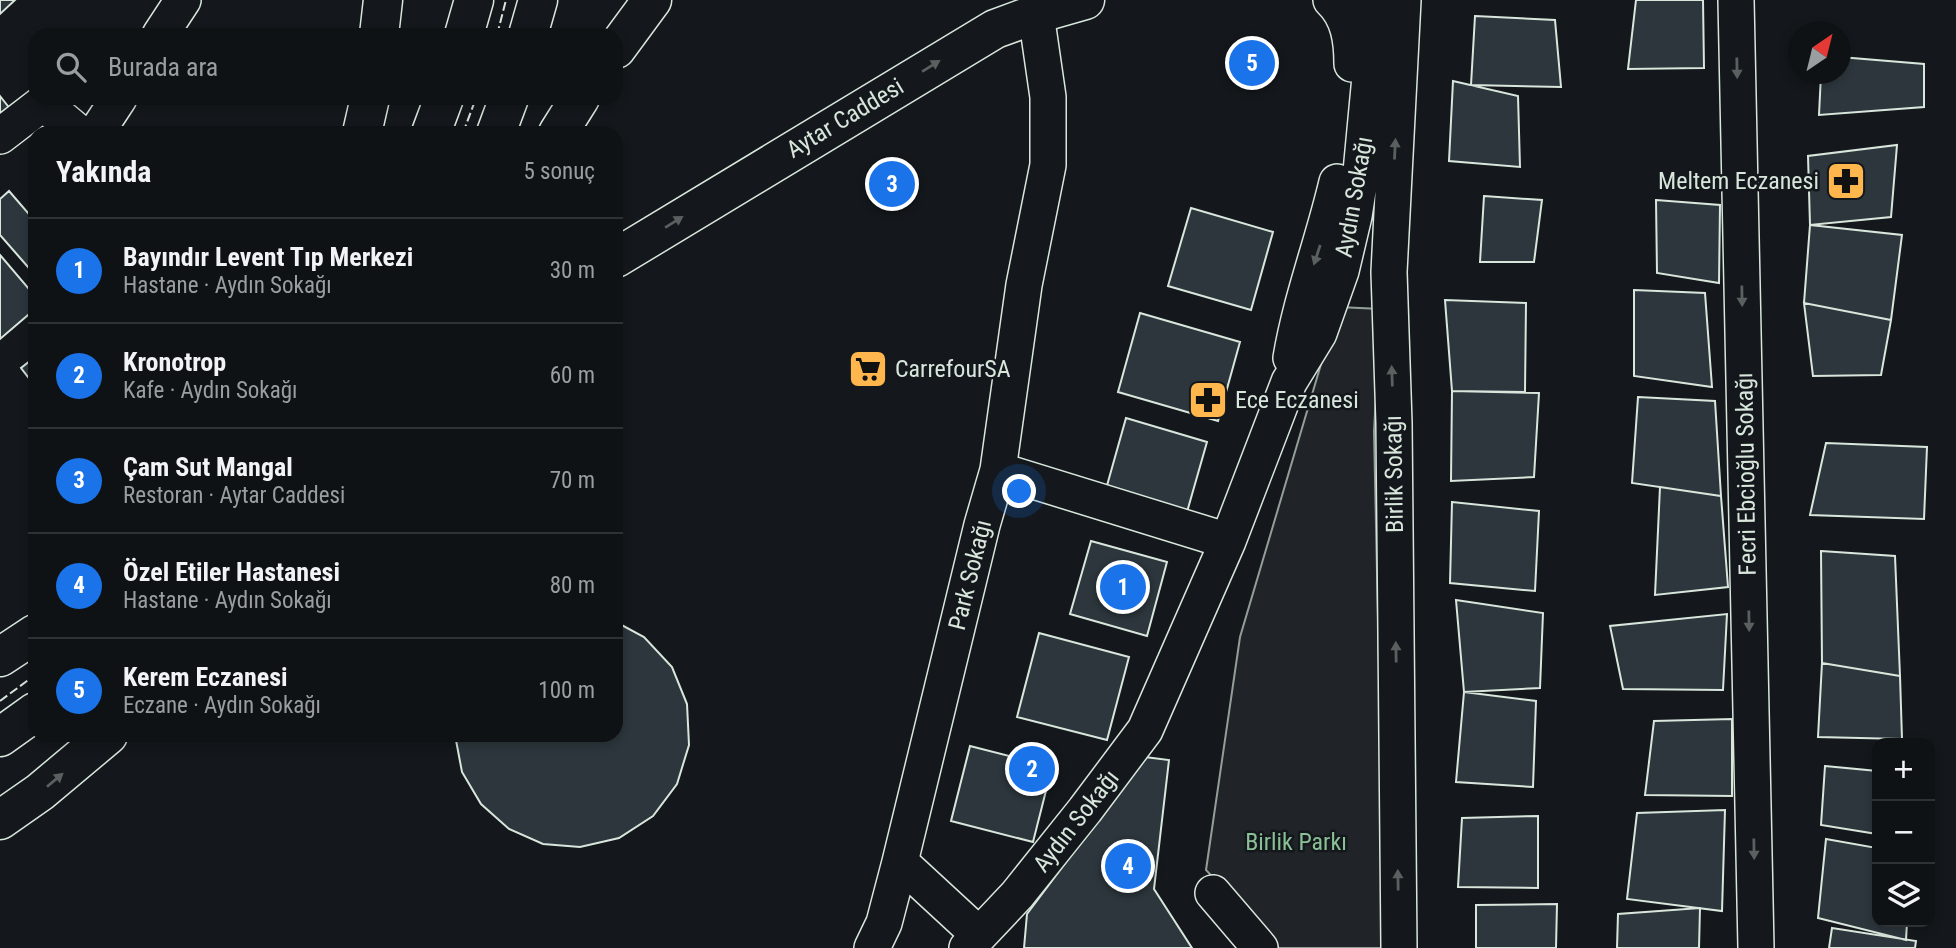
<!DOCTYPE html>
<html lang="tr">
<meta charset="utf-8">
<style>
:root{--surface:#0f1215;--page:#181b1e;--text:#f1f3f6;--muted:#9b9ea0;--line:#2f3234;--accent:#1a73e8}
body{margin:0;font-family:"Roboto Condensed",sans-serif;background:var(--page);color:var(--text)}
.controls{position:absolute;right:21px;bottom:21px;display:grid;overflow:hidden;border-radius:14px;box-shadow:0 4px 10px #0003}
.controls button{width:63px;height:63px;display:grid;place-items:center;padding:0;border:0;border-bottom:2px solid var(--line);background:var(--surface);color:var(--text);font:35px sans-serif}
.compass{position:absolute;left:1788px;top:21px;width:63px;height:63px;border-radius:50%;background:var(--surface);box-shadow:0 4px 10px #0003;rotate:35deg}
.you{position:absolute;left:1020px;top:492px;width:24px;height:24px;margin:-18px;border:5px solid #fff;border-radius:50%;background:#1a73e8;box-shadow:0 0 0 10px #1a73e833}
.badge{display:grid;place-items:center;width:46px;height:46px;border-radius:50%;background:var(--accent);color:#fff;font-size:23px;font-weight:700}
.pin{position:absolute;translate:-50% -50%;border:4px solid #fff;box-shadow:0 2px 7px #0006}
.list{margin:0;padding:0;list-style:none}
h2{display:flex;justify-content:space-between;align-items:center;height:91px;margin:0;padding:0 28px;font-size:30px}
h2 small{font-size:23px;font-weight:400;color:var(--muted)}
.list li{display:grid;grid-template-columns:46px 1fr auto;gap:21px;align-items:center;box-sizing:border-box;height:105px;padding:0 28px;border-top:2px solid var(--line)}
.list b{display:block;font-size:26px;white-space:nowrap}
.list p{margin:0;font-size:23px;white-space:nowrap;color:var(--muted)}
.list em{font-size:23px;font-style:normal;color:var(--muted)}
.icon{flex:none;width:38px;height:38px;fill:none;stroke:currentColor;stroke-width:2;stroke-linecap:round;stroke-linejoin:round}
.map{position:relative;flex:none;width:1956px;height:948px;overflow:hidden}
.search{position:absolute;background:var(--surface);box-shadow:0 4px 10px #0003;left:28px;top:28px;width:595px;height:77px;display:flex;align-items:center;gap:18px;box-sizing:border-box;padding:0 24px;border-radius:21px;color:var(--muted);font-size:26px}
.panel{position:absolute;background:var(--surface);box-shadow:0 4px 10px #0003;left:28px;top:126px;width:595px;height:616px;border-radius:21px}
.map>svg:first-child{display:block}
.green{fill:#202428;stroke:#939e99;stroke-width:2}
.building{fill:#2c363c;stroke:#d8e6dc;stroke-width:2}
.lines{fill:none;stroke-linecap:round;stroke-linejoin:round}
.minor-casing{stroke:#d8e6dc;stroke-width:38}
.major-casing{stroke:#d8e6dc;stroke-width:41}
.minor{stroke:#14181c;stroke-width:35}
.major{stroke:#14181c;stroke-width:38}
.fence{stroke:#d8e6dc;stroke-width:2;stroke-dasharray:9 3.5;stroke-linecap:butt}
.oneway{fill:#59605f}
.labels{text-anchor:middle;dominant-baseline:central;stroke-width:5;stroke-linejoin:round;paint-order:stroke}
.street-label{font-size:24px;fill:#d8e6dc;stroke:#14181c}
.poi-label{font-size:24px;fill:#d8e6dc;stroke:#14181c;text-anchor:start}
.park-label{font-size:24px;fill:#8ac095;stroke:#14181c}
</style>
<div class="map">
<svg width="1956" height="948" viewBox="0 0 1956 948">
<rect width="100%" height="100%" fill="#14181c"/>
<path class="green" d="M1338 307 1381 309 1374 431 1385 948H1279L1206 870 1240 637Z"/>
<path class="building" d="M0 0H15L0 14Z
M1636 0H1703L1704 68 1628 69Z
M1475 16 1555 20 1561 87 1471 85Z
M1840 57 1924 64V107L1819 115 1821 74H1840Z
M1453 81 1518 96 1520 167 1449 161Z
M0 96 18 119 0 134Z
M1897 145 1891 217 1810 225 1808 156Z
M9 191 35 221V275L0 235V199Z
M1484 196 1542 200 1534 262H1480Z
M1656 200 1720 205 1719 283 1657 273Z
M1191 208 1273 232 1251 310 1168 286Z
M1810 225 1902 235 1891 320 1804 303Z
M0 255 35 296V309L0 339Z
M1634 290 1705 293 1712 387 1634 376Z
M1445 300 1526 303 1525 392 1452 391Z
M1804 303 1891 320 1881 375 1813 376Z
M1140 313 1240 342 1218 421 1118 392Z
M35 357V386L21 368Z
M1452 391 1539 393 1534 477 1451 481Z
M1638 397 1715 401 1721 496 1632 483Z
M1126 418 1207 442 1187 512 1106 489Z
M1826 443 1927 447 1924 519 1810 515Z
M1660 487 1721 496 1728 587 1655 595Z
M1452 502 1539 511 1535 591 1450 583Z
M1091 541 1167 562 1147 636 1070 614Z
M1821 551 1895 556 1900 676 1822 663Z
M1456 600 1543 613 1540 688 1464 692Z
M1727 614 1723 690 1623 689 1610 626Z
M616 622 644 637 672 667 687 704 689 745 677 784 653 816 619 838 580 847 543 844 509 829 481 804 462 772 455 735H616Z
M1039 633 1129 657 1107 740 1017 717Z
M1822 663 1900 676 1902 739 1818 737Z
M1464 692 1536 701 1533 787 1456 782Z
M1732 719V796L1645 795 1654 721Z
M970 746 1052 767 1033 842 951 821Z
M1145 757 1169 760 1154 889 1192 948H1024L1027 914Z
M1825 766 1877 771V834L1821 825Z
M1725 810 1722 911 1627 899 1637 813Z
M1538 816V888L1458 887 1462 818Z
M1826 839 1877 848V922H1907L1906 940 1818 918Z
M1557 904 1556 948H1476V905Z
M1700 908 1699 948H1617L1618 914Z
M1832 928 1916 941 1915 948H1829Z"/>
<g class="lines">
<g class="minor-casing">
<path id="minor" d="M1331 0C1349 17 1352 41 1352 64
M1736 0 1756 948
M160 35 183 0
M96 133 119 98
M0 136 43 103 79 133
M1291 358C1301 298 1323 242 1337 182
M998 470 1228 541
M1213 893 1260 948
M978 934 900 862 982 525 998 470 1024 285 1048 165V97L1036 14
M872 948 884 923 900 862
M967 948 1017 895 1085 810 1145 730 1228 541 1289 382 1319 333 1341 271 1354 216 1361 172 1370 77 1368 0
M1399 948 1394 423 1389 272 1403 0"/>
</g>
<g class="major-casing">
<path id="major" d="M379 35 383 0
M464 35 474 0
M528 35 538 0
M616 49 652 0
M362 133 370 98
M431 133 444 98
M496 133 509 98
M558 133 580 98
M616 258 995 29 1036 14 1085 0
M0 657 35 634
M0 737 35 712
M0 820 40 792 108 735"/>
</g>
<use href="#minor" class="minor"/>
<use href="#major" class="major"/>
<path class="fence" d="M497 35 506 0
M463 133 476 98
M0 701 35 675"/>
</g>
<defs><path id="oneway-solid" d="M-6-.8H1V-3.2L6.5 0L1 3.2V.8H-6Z" transform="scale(1.75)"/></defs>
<g class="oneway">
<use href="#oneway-solid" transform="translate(931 66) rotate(-32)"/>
<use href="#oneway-solid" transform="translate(1737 68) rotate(89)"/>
<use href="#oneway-solid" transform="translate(1395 149) rotate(-87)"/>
<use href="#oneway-solid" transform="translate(674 222) rotate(-32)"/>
<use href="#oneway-solid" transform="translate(1317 255) rotate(108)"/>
<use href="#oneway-solid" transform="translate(1742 296) rotate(89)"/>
<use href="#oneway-solid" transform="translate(1392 376) rotate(-92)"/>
<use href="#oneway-solid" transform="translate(1749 621) rotate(89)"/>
<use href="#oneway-solid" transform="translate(1396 652) rotate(-91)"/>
<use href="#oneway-solid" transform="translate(55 780) rotate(-40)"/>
<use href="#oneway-solid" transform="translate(1754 849) rotate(89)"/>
<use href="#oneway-solid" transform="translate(1398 880) rotate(-91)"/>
</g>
<defs>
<g id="pharmacy-square" transform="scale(2.0125)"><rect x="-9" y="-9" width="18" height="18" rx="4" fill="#ffb74d" stroke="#14181c"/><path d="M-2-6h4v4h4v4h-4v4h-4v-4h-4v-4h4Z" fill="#111"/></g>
<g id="supermarket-square" transform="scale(2.0125)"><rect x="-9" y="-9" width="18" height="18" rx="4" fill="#ffb74d" stroke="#14181c"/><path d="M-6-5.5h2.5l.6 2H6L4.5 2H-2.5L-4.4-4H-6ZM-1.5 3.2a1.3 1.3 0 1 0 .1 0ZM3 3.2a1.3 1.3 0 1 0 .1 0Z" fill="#111"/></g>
</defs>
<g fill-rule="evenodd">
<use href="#pharmacy-square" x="1846" y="181"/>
<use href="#supermarket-square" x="868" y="369"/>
<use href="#pharmacy-square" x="1208" y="400"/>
</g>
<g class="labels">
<g class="street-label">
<text transform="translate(845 118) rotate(-31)">Aytar Caddesi</text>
<text transform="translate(1354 197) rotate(-80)">Aydın Sokağı</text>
<text transform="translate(1394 474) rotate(-91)">Birlik Sokağı</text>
<text transform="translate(1746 474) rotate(-91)">Fecri Ebcioğlu Sokağı</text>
<text transform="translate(970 575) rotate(-76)">Park Sokağı</text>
<text transform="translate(1076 821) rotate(-52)">Aydın Sokağı</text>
</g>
<g class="poi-label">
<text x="1819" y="181" text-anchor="end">Meltem Eczanesi</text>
<text x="895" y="369">CarrefourSA</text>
<text x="1235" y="400">Ece Eczanesi</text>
</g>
<g class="park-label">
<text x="1296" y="842">Birlik Parkı</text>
</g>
</g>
</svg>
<div class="controls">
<button>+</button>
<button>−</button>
<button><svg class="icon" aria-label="layers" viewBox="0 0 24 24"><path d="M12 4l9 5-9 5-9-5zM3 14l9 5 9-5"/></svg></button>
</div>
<svg class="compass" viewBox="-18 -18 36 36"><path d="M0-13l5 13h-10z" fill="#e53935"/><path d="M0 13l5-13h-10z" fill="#9b9ea0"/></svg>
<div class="you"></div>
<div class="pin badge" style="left:1123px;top:587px">1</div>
<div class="pin badge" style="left:1032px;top:769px">2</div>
<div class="pin badge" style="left:892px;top:184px">3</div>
<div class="pin badge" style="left:1128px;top:866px">4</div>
<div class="pin badge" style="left:1252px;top:63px">5</div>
<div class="search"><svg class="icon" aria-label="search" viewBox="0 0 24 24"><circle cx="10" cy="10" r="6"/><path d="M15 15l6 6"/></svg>Burada ara</div>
<section class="panel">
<h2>Yakında<small>5 sonuç</small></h2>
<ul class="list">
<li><span class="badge">1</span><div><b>Bayındır Levent Tıp Merkezi</b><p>Hastane · Aydın Sokağı</p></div><em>30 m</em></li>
<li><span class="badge">2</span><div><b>Kronotrop</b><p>Kafe · Aydın Sokağı</p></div><em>60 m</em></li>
<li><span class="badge">3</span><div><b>Çam Sut Mangal</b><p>Restoran · Aytar Caddesi</p></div><em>70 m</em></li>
<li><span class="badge">4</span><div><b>Özel Etiler Hastanesi</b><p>Hastane · Aydın Sokağı</p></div><em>80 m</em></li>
<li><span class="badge">5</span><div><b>Kerem Eczanesi</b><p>Eczane · Aydın Sokağı</p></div><em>100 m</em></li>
</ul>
</section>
</div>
